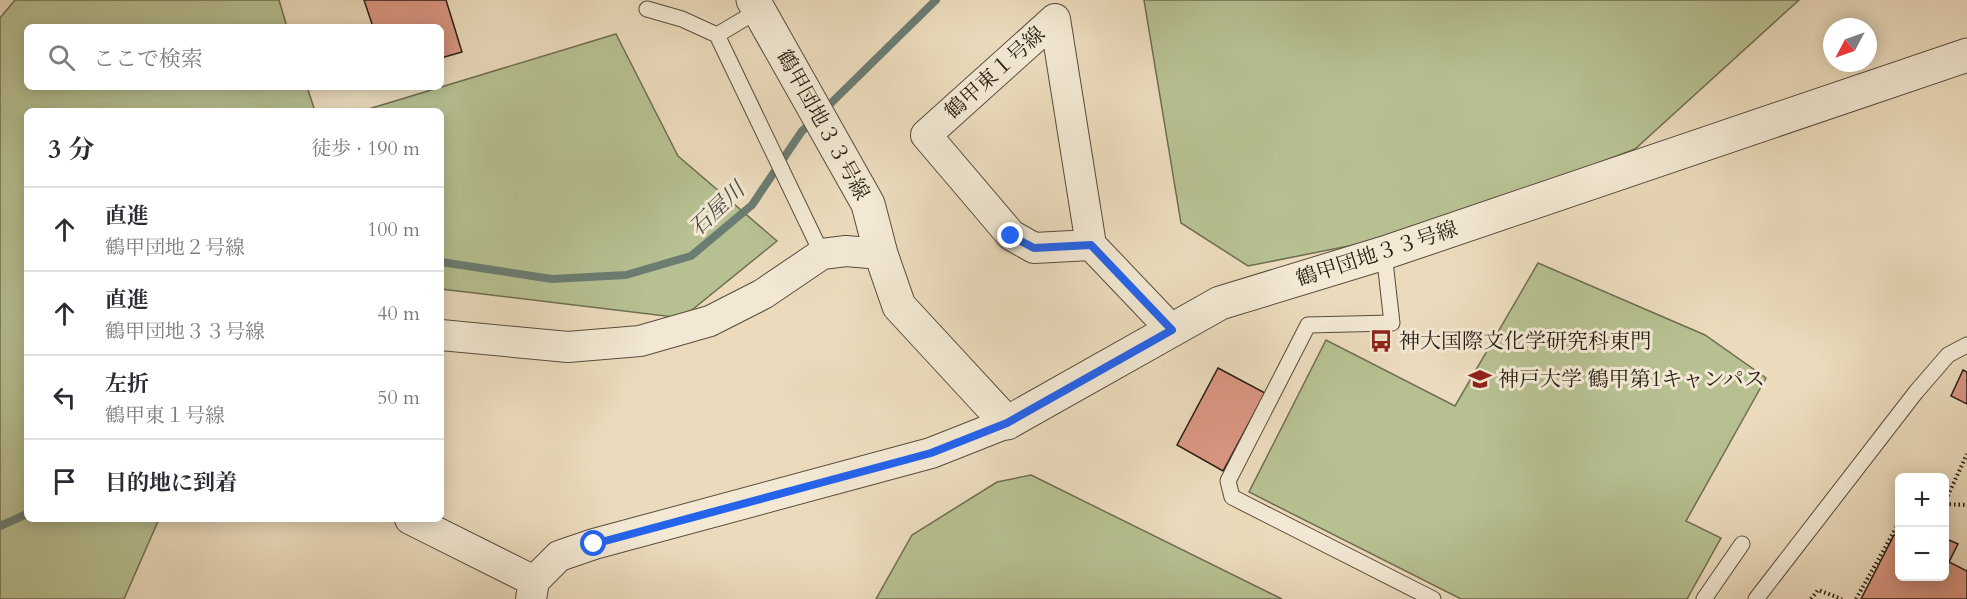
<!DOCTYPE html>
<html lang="ja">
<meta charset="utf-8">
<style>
:root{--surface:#fff;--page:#f2f2f3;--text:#2b2b33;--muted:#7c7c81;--line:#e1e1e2}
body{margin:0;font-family:Cardo,"Noto Serif JP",serif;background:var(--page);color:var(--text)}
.controls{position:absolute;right:18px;bottom:18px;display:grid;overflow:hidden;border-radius:9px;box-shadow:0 3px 15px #0003}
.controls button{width:54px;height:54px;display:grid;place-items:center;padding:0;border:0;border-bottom:2px solid var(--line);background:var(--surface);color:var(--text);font:30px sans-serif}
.compass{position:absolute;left:1823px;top:18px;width:54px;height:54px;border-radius:50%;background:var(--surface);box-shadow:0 3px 15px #0003;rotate:229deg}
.stop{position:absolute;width:18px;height:18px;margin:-14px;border:4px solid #2563eb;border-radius:50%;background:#fff}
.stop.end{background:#2563eb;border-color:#fff;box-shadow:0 2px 6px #0008}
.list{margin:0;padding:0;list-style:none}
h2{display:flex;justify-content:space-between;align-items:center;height:78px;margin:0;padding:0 24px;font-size:26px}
h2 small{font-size:20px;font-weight:400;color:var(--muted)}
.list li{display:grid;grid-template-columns:39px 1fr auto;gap:18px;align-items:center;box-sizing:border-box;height:84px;padding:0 24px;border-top:2px solid var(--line)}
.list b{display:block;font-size:22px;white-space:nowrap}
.list p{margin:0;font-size:20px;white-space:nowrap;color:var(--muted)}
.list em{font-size:20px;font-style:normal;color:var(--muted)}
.icon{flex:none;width:33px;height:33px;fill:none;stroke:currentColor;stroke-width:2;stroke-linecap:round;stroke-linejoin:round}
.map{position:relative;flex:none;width:1967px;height:599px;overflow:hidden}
.search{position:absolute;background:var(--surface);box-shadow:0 3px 15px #0003;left:24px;top:24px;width:420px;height:66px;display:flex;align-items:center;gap:15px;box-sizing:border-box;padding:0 21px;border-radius:9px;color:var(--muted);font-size:22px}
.panel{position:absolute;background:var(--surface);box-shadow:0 3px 15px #0003;left:24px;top:108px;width:420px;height:414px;border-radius:9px}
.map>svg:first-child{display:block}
.green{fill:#b7c091;stroke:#6f6e52;stroke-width:1.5}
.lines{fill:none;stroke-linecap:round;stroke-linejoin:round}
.stream{stroke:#6b7c72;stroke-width:8}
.building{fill:#db9783;stroke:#271d13;stroke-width:1.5}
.service-casing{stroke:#584c3d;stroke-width:17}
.minor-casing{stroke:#584c3d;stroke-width:32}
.tertiary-casing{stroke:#584c3d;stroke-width:35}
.path{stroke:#271d13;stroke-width:4;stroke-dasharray:1.5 3;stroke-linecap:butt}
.service{stroke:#f2e8d3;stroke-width:15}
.minor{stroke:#f2e8d3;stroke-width:30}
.tertiary{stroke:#f2e8d3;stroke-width:33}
.route{stroke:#2563eb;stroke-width:8}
.labels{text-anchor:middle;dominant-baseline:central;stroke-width:6;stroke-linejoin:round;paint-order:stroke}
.street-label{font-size:21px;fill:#271d13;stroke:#f2e8d3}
.poi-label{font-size:21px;fill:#271d13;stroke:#f2e8d3;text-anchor:start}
.water-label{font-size:22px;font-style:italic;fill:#494c42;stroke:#f2e8d3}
</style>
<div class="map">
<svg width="1967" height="599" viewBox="0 0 1967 599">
<rect width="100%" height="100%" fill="#ebdbbc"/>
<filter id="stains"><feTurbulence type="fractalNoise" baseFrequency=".00333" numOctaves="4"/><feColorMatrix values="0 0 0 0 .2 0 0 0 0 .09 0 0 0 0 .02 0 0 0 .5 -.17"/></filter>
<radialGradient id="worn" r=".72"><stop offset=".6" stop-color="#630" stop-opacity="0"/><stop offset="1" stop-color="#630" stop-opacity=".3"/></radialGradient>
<path class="green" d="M15 0H279L287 27H27V87H307L315 111H27V519H159L124 599H0V18Z
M1144 0H1799L1635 149 1414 233 1248 266 1181 223Z
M616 34 678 156 777 241 682 318 441 289V111H362Z
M1538 263 1705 335 1766 378 1686 521 1721 538 1687 599H1461L1249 492 1326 340 1455 406Z
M1031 475 1282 599H876L912 535 997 482Z"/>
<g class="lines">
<path class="stream" d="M824 110 936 0
M441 262 552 279 626 275 691 256 752 205 802 131 813 121
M0 526 27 514"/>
</g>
<path class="building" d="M364 0H446L462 52 441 58V27H373Z
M1218 368 1265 393 1223 471 1177 445Z
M1963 370 1967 372V404L1951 396Z
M1894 535 1900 537V576H1944V538L1958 544 1949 562 1967 571V599H1861Z"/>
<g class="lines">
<g class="service-casing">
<path id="service" d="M647 9 682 19 717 35 822 254
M717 35 759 10
M1384 253 1392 323 1308 325 1228 481 1232 497 1433 599
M1704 599 1742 544
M1756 599 1916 392 1948 355 1967 345"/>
</g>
<g class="minor-casing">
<path id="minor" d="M1091 245 1034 248 1011 235 926 135 1055 19 1091 245 1172 330
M441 335 568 347 640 341 710 321 763 294 822 254 846 251 881 254
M410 519 534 581
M531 599 534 581 559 556 594 544 931 453 1007 423"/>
</g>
<g class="tertiary-casing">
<path id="tertiary" d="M753 0 868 204 881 254 899 306 1007 423 1220 303 1384 253 1967 55"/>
</g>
<path class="path" d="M1944 504 1967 454
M1945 504 1967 505
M1811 599 1818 590 1842 599
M1856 599 1900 521"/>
<use href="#service" class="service"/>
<use href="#minor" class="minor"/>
<use href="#tertiary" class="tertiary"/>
</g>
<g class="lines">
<path class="route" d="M594 544 931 453 1007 423 1172 330 1091 245 1034 248 1011 236"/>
</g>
<defs>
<g id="bus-bare" transform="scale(1.8)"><path d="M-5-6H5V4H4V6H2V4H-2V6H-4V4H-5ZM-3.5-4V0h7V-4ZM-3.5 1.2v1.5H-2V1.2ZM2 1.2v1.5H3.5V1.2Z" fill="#8f2418" stroke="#f2e8d3" stroke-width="2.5" paint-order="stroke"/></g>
<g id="university-bare" transform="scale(1.8)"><path d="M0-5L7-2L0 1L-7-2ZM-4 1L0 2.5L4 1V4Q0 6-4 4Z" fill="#8f2418" stroke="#f2e8d3" stroke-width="2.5" paint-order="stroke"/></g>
</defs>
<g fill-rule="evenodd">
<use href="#bus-bare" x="1381" y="341"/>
<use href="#university-bare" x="1480" y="379"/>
</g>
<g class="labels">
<g class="street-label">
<text transform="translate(995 73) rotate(-42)">鶴甲東１号線</text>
<text transform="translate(823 125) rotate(61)">鶴甲団地３３号線</text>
<text transform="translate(1377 254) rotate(-18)">鶴甲団地３３号線</text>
</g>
<g class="poi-label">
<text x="1399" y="341">神大国際文化学研究科東門</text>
<text x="1498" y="379">神戸大学 鶴甲第1キャンパス</text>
</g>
<g class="water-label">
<text transform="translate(717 209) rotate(-43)">石屋川</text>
</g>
</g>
<rect width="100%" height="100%" filter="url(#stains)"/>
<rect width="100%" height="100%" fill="url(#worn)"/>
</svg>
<div class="controls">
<button>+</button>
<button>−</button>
</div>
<svg class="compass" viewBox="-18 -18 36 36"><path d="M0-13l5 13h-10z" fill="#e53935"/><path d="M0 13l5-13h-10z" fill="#7c7c81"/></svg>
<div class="stop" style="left:594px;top:544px"></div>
<div class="stop end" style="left:1011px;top:236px"></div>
<div class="search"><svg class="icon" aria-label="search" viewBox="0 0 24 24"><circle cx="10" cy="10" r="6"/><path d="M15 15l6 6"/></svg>ここで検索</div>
<section class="panel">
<h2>3 分<small>徒歩 · 190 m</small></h2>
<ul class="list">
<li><svg class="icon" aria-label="ahead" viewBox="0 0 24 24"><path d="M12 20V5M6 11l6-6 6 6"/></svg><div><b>直進</b><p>鶴甲団地２号線</p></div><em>100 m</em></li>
<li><svg class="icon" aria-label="ahead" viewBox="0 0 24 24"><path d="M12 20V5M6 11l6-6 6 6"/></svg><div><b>直進</b><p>鶴甲団地３３号線</p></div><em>40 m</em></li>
<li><svg class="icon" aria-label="left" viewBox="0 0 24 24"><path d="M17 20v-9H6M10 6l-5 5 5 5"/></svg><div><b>左折</b><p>鶴甲東１号線</p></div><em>50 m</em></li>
<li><svg class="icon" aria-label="arrive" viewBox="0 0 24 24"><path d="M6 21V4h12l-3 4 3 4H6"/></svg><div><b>目的地に到着</b></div></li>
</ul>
</section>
</div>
